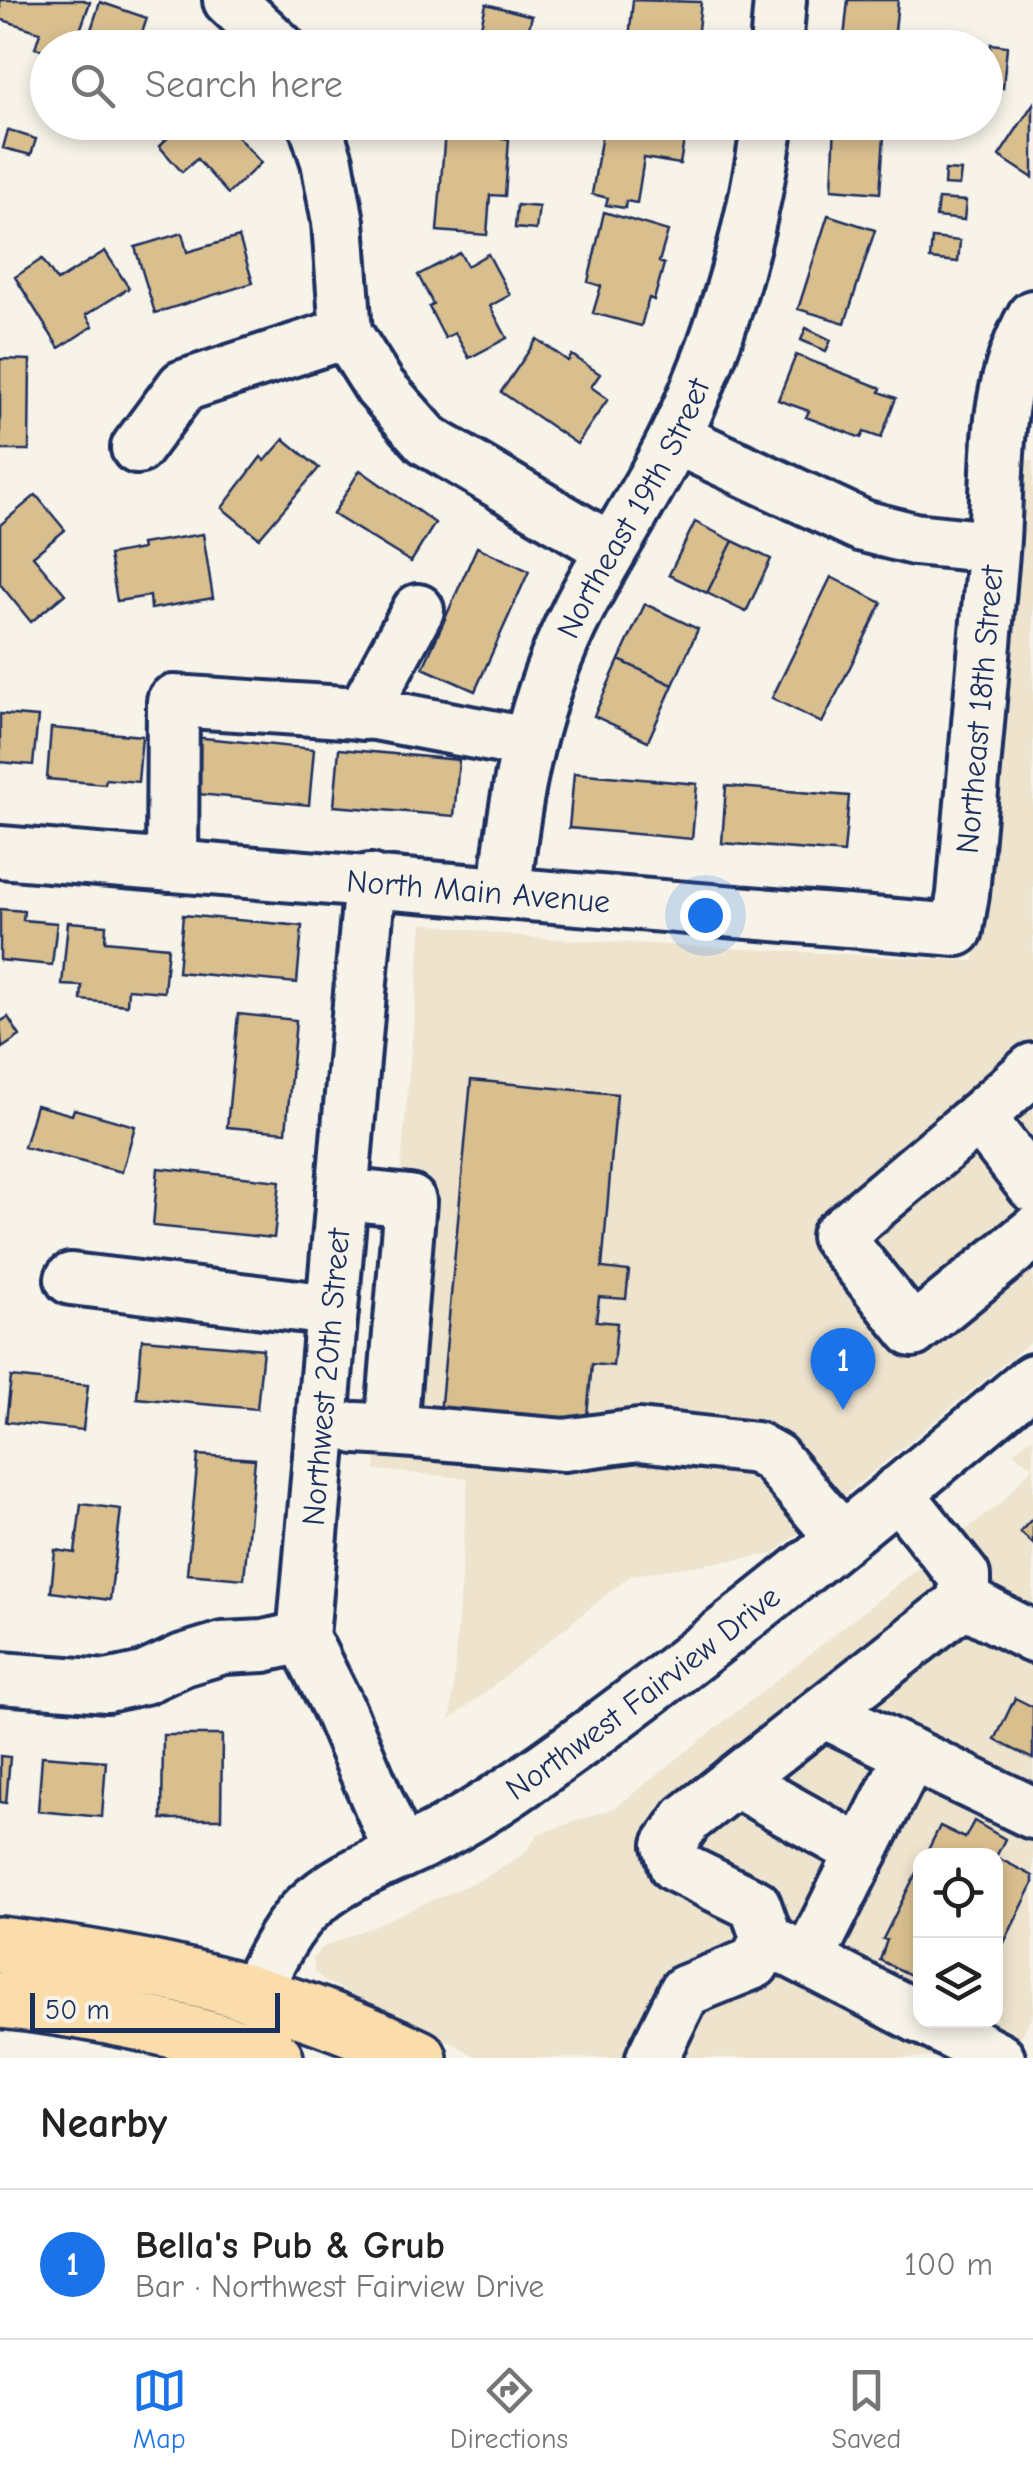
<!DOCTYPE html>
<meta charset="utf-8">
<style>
:root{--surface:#fff;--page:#f6f6f6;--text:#222;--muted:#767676;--line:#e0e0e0;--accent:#1a73e8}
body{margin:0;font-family:"Comic Neue",sans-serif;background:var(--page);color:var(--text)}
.controls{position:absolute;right:30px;bottom:30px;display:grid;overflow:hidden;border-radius:20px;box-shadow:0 5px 15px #0003}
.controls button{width:90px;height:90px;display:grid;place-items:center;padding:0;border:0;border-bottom:2px solid var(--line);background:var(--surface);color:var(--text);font:50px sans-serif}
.scale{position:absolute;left:30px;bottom:25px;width:250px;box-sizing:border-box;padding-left:10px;border:5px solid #1b2f5e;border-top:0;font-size:28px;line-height:35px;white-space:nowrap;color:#1b2f5e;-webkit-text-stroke:8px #f7f3e8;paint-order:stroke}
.you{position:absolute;left:705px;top:915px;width:35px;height:35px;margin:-25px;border:8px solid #fff;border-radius:50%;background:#1a73e8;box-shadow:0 0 0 15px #1a73e833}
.badge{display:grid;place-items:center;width:65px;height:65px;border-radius:50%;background:var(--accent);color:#fff;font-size:32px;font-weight:700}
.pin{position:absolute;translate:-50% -82px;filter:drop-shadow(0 2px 5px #0008)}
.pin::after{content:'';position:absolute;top:52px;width:35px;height:30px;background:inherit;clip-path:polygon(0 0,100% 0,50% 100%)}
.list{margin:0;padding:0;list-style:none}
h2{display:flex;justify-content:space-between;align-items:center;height:130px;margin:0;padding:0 40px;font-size:42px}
h2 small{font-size:32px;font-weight:400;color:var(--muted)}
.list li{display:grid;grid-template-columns:65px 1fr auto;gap:30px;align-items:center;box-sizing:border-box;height:150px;padding:0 40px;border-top:2px solid var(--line)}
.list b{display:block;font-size:38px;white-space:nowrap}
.list p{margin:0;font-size:32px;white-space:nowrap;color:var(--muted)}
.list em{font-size:32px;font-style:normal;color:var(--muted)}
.icon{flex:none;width:55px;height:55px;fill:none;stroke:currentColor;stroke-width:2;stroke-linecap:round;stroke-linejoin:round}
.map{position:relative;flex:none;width:1033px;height:2058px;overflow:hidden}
.search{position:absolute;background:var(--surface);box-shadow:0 5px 15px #0003;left:30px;right:30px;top:30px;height:110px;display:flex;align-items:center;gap:25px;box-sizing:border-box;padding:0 35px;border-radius:55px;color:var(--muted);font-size:38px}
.sheet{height:280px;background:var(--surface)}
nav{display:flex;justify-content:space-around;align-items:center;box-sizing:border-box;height:140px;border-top:2px solid var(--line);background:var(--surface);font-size:28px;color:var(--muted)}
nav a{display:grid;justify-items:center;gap:5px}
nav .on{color:var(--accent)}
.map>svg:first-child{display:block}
.built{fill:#eee3cd;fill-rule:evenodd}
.building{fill:#d9be8e;stroke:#1b2f5e;stroke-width:2.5}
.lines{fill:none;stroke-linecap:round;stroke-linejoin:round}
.minor-casing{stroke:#1b2f5e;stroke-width:58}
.major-casing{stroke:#1b2f5e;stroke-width:62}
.minor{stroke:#f7f3e8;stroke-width:50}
.major{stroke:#fbddab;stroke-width:55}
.labels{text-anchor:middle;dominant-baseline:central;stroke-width:8;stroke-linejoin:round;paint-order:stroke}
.street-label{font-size:32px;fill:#1b2f5e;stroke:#f7f3e8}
</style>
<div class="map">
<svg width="1033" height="2058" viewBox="0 0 1033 2058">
<rect width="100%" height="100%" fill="#f7f3e8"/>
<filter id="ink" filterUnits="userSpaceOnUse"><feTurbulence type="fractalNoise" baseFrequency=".01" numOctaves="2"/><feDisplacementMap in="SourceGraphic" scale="20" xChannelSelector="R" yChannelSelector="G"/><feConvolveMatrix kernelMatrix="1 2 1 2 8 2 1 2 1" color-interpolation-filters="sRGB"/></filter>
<g filter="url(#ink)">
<path class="built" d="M1025 460H1033V1340L773 1554 631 1575 451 1719 468 1478 375 1470 422 923 535 938 974 961Z
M1033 1437V2013L1011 2058H479L434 2033 326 1982 315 1972 313 1958 322 1948 486 1877 524 1854 538 1834 615 1808 1003 1501 1032 1467 1013 1452ZM920 1856H996V2020H920Z"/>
<path class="building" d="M0 0H83L90 2 74 48H48V51L35 48 40 32 0 19Z
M633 0 701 2 696 48H628Z
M848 0H898L894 42 913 44 912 48H843Z
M100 2 147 18 137 48H85Z
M486 4 532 16 526 39 541 42 540 48H471L473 39 478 40Z
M991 44 1007 46 1003 88 987 86Z
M1033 104V178L999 156Z
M232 122 228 126 261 163 228 194 197 159 182 172 159 146 173 133 165 122Z
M539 122H568L564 137 537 130Z
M604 122H687L680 164 644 158 637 203 626 201 625 208 606 205 608 198 592 194Z
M835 122H911L910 138 884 136 880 193 832 189Z
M8 130 36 139 31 155 3 148Z
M445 131 509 139 505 196 490 195 487 235 437 231Z
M945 170 961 171 959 186 944 185Z
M938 199 966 201 964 220 936 217Z
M517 205 539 207 536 230 515 228Z
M604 212 668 231 659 262 664 264 654 300 649 298 641 326 593 313 601 286 588 282Z
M828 215 875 230 845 323 798 309Z
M182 233 187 252 239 237 253 283 155 313 135 247Z
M932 238 960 241 958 262 930 259Z
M105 251 129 288 86 315 93 326 59 348 15 277 42 259 57 281Z
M460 253 467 266 488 254 510 295 490 306 507 338 469 358 455 333 445 338 429 307 433 304 418 275Z
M806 328 831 340 826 351 801 340Z
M537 339 568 361 572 355 600 374 591 387 608 399 577 444 501 392Z
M796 355 881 388 880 392 896 398 881 438 864 432 861 438 806 417 809 411 778 400Z
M0 359 30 360 29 450H0Z
M284 439 319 468 259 538 222 508 261 457 265 461Z
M360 470 435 523 411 562 333 514Z
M36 495 65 530 33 556 65 594 31 622 0 584V525Z
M695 522 733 541 707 593 669 575Z
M203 534 213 598 151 609 150 596 117 601 109 555 142 549 141 544Z
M733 541 771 559 746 612 707 593Z
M477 547 529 571 475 691 423 668Z
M831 577 882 603 822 723 772 698Z
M645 604 698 629 673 685 619 660Z
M619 660 673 685 648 741 594 716Z
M0 714 38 717 33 765 0 762Z
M51 728 142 736 138 782 106 779 105 784 47 779Z
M193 737 314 749 309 805 187 793Z
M339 749 459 760 454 816 334 806Z
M574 773 697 784 692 839 569 828Z
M726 786 849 796 844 853 722 843Z
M0 909 24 911 23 920 57 923 52 965 0 960Z
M183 915 302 926 297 983 178 972Z
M68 922 106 925 105 941 168 947 164 992 128 989 127 1005 81 1000 82 986 62 985Z
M238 1014 296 1020 286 1132 227 1127Z
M8 1017 20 1036 2 1048 0 1022Z
M471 1080 617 1094 602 1268 629 1271 626 1299 599 1297 596 1321 617 1323 613 1366 592 1364 586 1426 440 1414Z
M36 1105 72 1115 74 1109 135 1126 122 1172 24 1147Z
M158 1168 280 1181 274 1238 153 1226Z
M142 1339 263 1349 257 1409 137 1398Z
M11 1377 88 1385 83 1430 6 1422Z
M198 1455 255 1459 244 1579 187 1574Z
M81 1504 121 1509 110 1600 51 1592 55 1550 75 1553Z
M1033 1518V1544L1020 1532Z
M1015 1698 1033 1707V1759L995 1740Z
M163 1735H222L221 1819H162Z
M0 1756 10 1757 6 1803 0 1802Z
M42 1756 106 1761 102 1817 38 1811Z
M974 1821 1005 1839 996 1857 1033 1876V1884L996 1959V1856H925L940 1826 965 1838Z
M920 1865V1963L913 1976 880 1960 887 1940 883 1939Z"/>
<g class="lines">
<g class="minor-casing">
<g id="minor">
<path d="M229 0 280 48"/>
<path d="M776 48 780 0"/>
<path d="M314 122 327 161 338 222 346 333 380 387 427 440 611 549"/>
<path d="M675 438 863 526 914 539 993 547"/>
<path d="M137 448 183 386 346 333"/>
<path d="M362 714 418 610"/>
<path id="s1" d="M0 852 957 930 963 894C973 781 983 667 993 553 1000 467 990 395 1033 316"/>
<path d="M172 866 173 701 375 714 528 743"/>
<path d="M370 880 303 1637 337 1705 400 1853"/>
<path id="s2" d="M505 893C514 793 533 698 579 608 609 549 647 495 676 435 722 338 753 230 768 122"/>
<path d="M1033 1069 979 1117 1033 1186"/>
<path d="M979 1117 837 1236 913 1331 1033 1233"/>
<path d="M342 1194 410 1201 391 1430 356 1428"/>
<path d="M71 1279 332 1310"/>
<path d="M391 1430 564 1445 639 1435 756 1448 774 1458 841 1537"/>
<path d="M964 1601 1033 1637"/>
<path d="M0 1678 107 1686 144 1678 183 1660 223 1648 264 1646 303 1637"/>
<path d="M823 1712 1033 1813"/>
<path d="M735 1781 862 1852"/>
<path d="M778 1945 920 2018"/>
<path d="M808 1960 911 1754"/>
<path id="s3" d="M254 1992C269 1964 283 1932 306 1909 343 1873 393 1859 438 1835 489 1808 536 1774 583 1740 738 1626 886 1503 1033 1380"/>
<path d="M926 2020 999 2058"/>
<path d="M652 2058 685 1991 754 1963 767 1939 755 1905 675 1866 669 1845 687 1819 964 1601V1576L897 1492"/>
</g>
</g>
<g class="major-casing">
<path id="major" d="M0 1945C147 1962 285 1993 419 2058
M0 2000C95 2010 184 2030 275 2058"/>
</g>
<use href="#minor" class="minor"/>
<use href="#major" class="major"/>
</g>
</g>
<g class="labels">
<g class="street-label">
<text stroke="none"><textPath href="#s2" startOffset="410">Northeast 19th Street</textPath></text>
<text stroke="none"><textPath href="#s1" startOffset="1182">Northeast 18th Street</textPath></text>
<text stroke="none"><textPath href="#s1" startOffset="480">North Main Avenue</textPath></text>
<text transform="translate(326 1377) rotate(-85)">Northwest 20th Street</text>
<text stroke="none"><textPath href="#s3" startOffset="500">Northwest Fairview Drive</textPath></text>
</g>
</g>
</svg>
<div class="controls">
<button><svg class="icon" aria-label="locate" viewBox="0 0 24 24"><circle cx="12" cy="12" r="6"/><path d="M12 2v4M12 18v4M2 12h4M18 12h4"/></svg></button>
<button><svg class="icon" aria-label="layers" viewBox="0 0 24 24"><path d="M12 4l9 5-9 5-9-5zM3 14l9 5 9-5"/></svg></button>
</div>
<div class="scale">50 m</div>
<div class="you"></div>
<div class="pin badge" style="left:843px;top:1410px">1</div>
<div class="search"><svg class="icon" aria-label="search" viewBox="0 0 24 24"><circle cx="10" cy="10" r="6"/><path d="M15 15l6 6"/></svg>Search here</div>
</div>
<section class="sheet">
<h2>Nearby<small></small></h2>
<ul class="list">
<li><span class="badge">1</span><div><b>Bella's Pub &amp; Grub</b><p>Bar · Northwest Fairview Drive</p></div><em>100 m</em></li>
</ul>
</section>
<nav>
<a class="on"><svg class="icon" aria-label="map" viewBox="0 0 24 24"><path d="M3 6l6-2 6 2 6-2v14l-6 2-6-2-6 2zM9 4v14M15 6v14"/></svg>Map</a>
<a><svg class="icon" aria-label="directions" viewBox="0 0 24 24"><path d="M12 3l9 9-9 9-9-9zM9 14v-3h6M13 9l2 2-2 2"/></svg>Directions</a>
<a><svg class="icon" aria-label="saved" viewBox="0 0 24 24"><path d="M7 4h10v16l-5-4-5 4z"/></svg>Saved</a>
</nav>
